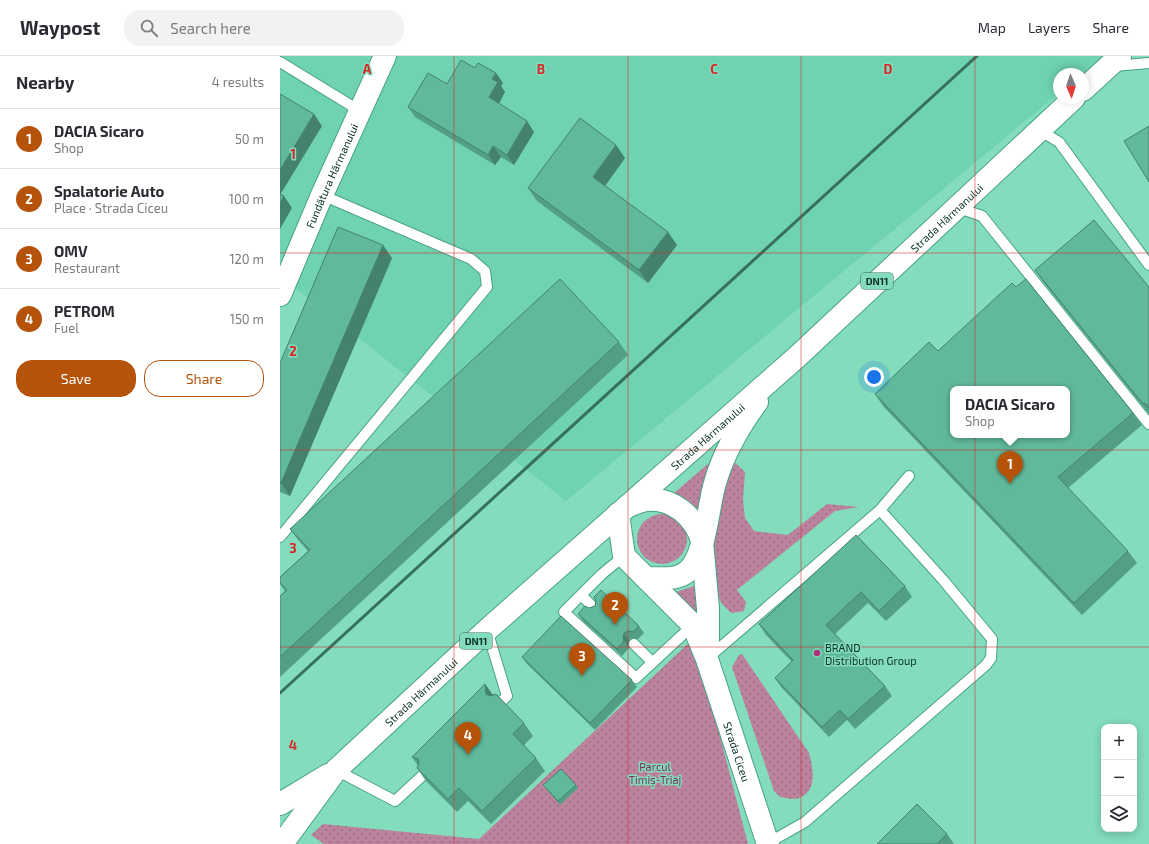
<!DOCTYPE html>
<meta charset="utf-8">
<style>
:root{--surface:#fff;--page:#f2f2f3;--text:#2b2b33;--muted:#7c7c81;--line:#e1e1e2;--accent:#b45309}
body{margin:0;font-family:"Exo 2",sans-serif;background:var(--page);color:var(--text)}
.controls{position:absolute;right:12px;bottom:12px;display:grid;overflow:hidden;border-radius:8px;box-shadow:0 2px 10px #0003}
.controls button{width:36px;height:36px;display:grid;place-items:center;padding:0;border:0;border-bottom:1px solid var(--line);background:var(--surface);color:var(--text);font:20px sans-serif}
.compass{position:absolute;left:773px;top:12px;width:36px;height:36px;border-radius:50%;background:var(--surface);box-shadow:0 2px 10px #0003;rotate:177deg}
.you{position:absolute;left:594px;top:321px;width:14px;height:14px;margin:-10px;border:3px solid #fff;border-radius:50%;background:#1a73e8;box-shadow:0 0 0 6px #1a73e833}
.badge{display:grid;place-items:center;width:26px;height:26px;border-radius:50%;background:var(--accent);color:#fff;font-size:13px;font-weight:700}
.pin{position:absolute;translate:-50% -33px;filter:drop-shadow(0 1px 2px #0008)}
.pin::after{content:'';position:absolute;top:21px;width:14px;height:12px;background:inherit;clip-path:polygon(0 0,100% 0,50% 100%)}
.popup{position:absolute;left:670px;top:330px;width:120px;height:52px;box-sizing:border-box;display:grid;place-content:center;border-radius:8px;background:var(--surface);filter:drop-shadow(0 1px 3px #0005);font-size:13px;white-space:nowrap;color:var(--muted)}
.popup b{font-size:15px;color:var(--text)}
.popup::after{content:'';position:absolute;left:50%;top:100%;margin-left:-8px;border:8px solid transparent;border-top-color:var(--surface)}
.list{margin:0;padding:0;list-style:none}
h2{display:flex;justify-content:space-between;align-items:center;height:52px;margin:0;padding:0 16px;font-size:17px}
h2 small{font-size:13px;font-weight:400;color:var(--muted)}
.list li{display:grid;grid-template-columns:26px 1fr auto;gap:12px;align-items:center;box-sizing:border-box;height:60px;padding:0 16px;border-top:1px solid var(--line)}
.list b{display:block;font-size:15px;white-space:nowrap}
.list p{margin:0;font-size:13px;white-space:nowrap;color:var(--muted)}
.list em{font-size:13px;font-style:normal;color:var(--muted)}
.actions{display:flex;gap:8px;padding:12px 16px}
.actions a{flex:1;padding:9px 0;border:1px solid var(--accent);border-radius:16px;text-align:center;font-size:14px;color:var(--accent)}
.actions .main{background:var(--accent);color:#fff}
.icon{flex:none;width:22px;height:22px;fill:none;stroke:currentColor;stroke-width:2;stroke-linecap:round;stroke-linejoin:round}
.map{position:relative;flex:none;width:869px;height:788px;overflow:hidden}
header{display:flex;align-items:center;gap:24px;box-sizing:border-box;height:56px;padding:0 20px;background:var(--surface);border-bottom:1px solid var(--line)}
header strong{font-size:19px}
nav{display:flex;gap:22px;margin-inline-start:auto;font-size:14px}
.search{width:280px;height:36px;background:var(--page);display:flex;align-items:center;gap:10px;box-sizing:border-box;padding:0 14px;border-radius:16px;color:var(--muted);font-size:15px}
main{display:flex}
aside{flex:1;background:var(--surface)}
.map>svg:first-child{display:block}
.built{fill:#6fd2b0}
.grass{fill:url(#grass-dots)}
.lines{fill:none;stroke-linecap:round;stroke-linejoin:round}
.lane-casing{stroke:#48a285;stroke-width:12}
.secondary-casing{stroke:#48a285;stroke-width:24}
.primary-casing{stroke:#48a285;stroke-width:24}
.lane{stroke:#fff;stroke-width:10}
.secondary{stroke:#fff;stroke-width:22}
.primary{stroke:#fff;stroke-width:22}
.rail{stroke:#37705d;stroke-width:3}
.wall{fill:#539f85}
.shaded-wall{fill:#44826c}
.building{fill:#61b99b;stroke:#44826c;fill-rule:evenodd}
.grid{fill:none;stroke:#d62828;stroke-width:1;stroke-opacity:0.55}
.poi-dot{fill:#b1307b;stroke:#83dcbc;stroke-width:1.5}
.labels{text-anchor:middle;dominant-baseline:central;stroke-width:3;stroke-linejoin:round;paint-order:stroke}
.shield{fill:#83dcbc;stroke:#2f6553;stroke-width:1}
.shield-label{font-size:10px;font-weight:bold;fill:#0b3226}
.street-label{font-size:11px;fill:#0b3226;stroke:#83dcbc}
.poi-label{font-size:11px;fill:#0b3226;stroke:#83dcbc;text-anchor:start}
.park-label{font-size:11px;fill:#7a3058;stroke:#83dcbc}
.grid-label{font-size:13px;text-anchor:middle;font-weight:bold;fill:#d62828;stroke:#83dcbc;stroke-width:3;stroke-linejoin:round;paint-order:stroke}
</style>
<header>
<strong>Waypost</strong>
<div class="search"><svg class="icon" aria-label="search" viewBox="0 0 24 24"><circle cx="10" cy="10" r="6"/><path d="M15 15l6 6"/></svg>Search here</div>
<nav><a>Map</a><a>Layers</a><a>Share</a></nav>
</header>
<main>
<aside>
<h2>Nearby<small>4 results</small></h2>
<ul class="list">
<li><span class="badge">1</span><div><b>DACIA Sicaro</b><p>Shop</p></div><em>50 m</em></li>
<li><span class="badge">2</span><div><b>Spalatorie Auto</b><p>Place · Strada Ciceu</p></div><em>100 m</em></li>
<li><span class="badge">3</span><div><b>OMV</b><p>Restaurant</p></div><em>120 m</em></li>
<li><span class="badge">4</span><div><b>PETROM</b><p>Fuel</p></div><em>150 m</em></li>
</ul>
<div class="actions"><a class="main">Save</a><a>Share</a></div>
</aside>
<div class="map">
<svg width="869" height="788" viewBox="0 0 869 788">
<defs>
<pattern id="grass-dots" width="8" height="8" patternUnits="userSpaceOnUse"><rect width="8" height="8" fill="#bc839e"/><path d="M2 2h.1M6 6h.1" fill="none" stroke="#976c81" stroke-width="1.8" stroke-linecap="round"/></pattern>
</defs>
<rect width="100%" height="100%" fill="#83dcbc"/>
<path class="built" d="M0 0H824L802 18H779V37L286 445 0 220Z"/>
<path class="grass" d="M436 401 421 456 410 446 394 437Z
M453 405 465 416 463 444 465 462 474 475 508 479 547 448 579 451 555 455 457 534 466 546 464 555 451 557C448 553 443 550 441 546 421 507 440 444 453 405Z
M357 483a25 25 0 1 1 50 0a25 25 0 1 1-50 0Z
M417 529 423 565 396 536Z
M411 585 429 638 468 788H44L31 779 43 768 199 783Z
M462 598 529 697C533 712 538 735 519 742 514 744 506 742 500 741L494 735 452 611 459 599Z"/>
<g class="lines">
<g class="lane-casing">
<path id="lane" d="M0 6 80 55
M834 10 869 7
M759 74 779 86 869 209
M676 151 702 160 869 368
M600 454 629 420
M0 481 207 231 205 215 191 203 42 139
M344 500 322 518 284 556 356 622 413 569
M301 539 315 553
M207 574 227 640 220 647
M354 588 372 606
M429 601 600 454 664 525 712 583 711 602 706 609 525 766 488 787
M56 714 115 745 142 720"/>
</g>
<g class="secondary-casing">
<g id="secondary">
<path id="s1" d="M0 239 42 139 105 0"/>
<path id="s2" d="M338 458 344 500 413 569 427 603 488 788"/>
<path d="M422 485 428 553V595"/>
</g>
</g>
<g class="primary-casing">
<g id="primary">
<path d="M803 34 840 0"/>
<path d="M348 450C354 448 361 445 366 444 393 441 415 461 422 485"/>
<path d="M366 522C381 522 398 525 409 514 426 498 428 449 435 427 443 399 460 369 477 346"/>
<path d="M0 748 48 719"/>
<path id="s3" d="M2 788 56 714 207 574 518 300 794 42"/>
</g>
</g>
<use href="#lane" class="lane"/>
<use href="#secondary" class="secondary"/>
<use href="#primary" class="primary"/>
<path class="rail" d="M0 637 697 0"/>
</g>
<path class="wall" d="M223 27 221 30 225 36 219 47 254 76 234 109 221 101 215 109 135 61 128 51 167 28Z
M345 102 325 130 397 189 368 227 257 145 248 132Z
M112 202 10 440 0 436V307Z
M755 214 869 231V358L764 227Z
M339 286 348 299 0 621V540L5 535 0 528V521L28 495 19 485 10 473Z
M658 295 853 357 862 369 788 432 848 495 857 507 802 559 603 350 595 338Z
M576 479 625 530 632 541 606 565 588 547 555 578 605 630 612 640 575 673 567 664 549 681 502 632 495 622 512 606 486 579 479 568Z
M316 545 359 570 364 577 358 583 353 582 349 584 348 589 349 592 342 600 303 565 298 558 309 552 315 550Z
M242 601 352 624 357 631 315 674 247 608Z
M205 628 213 639 244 667 253 680 244 689 256 702 265 715 211 768 188 745 177 756 146 725 137 712 138 710 132 701Z
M263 729H296L298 732 280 749Z
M667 778 674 788H597Z"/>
<path class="shaded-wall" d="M216 17 223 27 221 30 225 36 217 51 209 41 212 23Z
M34 58 42 70 0 139V114Z
M247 65 254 76 234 109 227 99Z
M336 89 345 102 322 134 313 121Z
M213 90 221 101 215 109 208 99Z
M4 140 12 152 0 173V147Z
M388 176 397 189 368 227 359 214Z
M103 189 112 202 10 440 1 427Z
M344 577 349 584 348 589 349 592 343 582Z
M205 628 214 641 215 651 206 638Z"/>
<path class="building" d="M181 4 195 12 198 7 216 17 212 23 218 26 209 41 247 65 227 99 213 90 208 99 128 51 148 17 167 28Z
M0 38 34 58 0 114Z
M300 62 336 89 313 121 388 176 359 214 248 132Z
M869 70V126L844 85Z
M0 138 4 140 0 147Z
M814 164 869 231V352L865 347 863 348 755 214Z
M58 171 103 189 1 427 0 426V307Z
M280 223 339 286 0 601V540L7 534 0 527V521L30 494 10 473Z
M746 223 853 357 778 421 848 495 794 547 595 338 649 286 658 295 732 227 736 231ZM673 333H787V379H673Z
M576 479 625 530 599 555 581 536 546 569 605 630 568 663 560 654 542 671 495 622 513 604 479 568Z
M321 534 359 570 353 576 348 575 344 577 343 582 344 585 337 593 298 558 305 550 309 552 315 550 316 545 314 541Z
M281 560 352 624 310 667 242 601Z
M205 628 206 638 210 640 216 638 244 667 233 678 256 702 202 755 179 732 168 743 137 712 139 708 138 703 132 701Z
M281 713 296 729 278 745 263 729Z
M637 748 667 778 657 788H597Z"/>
<path class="grid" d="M174 0V788M348 0V788M521 0V788M695 0V788M0 197H869M0 394H869M0 591H869"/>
<circle class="poi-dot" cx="537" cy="597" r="4"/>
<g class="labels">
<g class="shield">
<rect x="581" y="217" width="32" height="16" rx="3"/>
<rect x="180" y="577" width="32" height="16" rx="3"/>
</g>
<g class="shield-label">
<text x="597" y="225">DN11</text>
<text x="196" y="585">DN11</text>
</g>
<g class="street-label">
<text stroke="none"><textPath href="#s1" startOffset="130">Fundătura Hărmanului</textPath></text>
<text stroke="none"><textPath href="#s3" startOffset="915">Strada Hărmanului</textPath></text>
<text stroke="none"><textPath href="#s3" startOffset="591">Strada Hărmanului</textPath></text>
<text stroke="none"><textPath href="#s3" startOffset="207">Strada Hărmanului</textPath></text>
<text stroke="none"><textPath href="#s2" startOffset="274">Strada Ciceu</textPath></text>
</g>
<g class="poi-label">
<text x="545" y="591">BRAND<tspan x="545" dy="13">Distribution Group</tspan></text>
</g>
<g class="park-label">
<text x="375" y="710">Parcul<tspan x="375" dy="13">Timiș-Triaj</tspan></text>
</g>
</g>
<g class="grid-label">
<text x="87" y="18">A</text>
<text x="261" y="18">B</text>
<text x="434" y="18">C</text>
<text x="608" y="18">D</text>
<text x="13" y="103">1</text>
<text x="13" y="300">2</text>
<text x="13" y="497">3</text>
<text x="13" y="694">4</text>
</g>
</svg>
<div class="controls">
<button>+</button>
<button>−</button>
<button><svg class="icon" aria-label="layers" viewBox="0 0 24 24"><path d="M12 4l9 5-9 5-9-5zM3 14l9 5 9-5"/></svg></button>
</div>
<svg class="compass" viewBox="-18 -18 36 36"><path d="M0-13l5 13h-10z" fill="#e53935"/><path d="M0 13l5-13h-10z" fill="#7c7c81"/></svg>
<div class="you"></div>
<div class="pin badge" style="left:730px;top:428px">1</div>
<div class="popup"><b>DACIA Sicaro</b>Shop</div>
<div class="pin badge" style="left:335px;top:569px">2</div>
<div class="pin badge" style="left:302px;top:620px">3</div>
<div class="pin badge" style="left:188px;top:699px">4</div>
</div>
</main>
